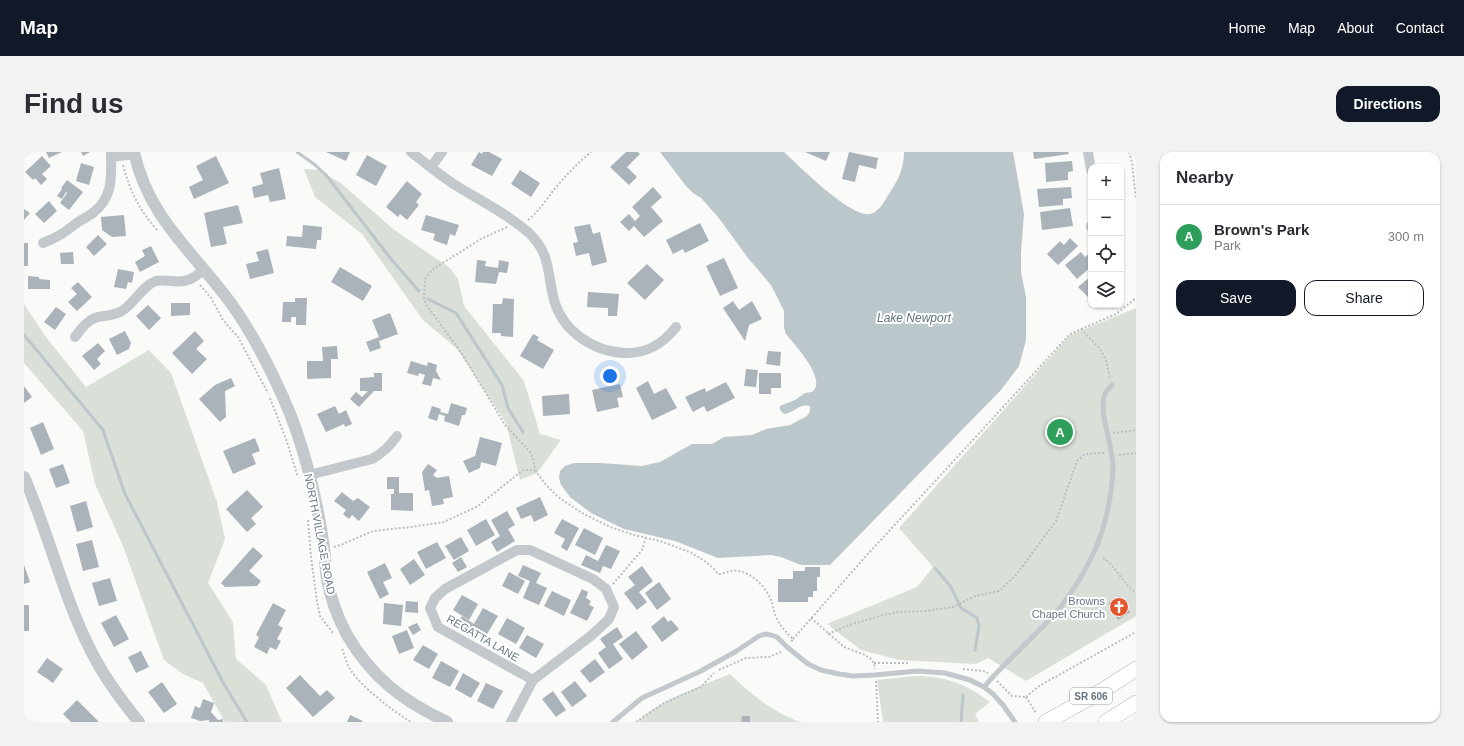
<!DOCTYPE html>
<meta charset="utf-8">
<style>
:root{--surface:#fff;--page:#f2f2f3;--text:#2b2b33;--muted:#7c7c81;--line:#e1e1e2;--accent:#111827}
body{margin:0;font-family:Arial,sans-serif;background:var(--page);color:var(--text)}
.controls{position:absolute;right:12px;top:12px;display:grid;overflow:hidden;border-radius:8px;box-shadow:0 1px 3px #0004}
.controls button{width:36px;height:36px;display:grid;place-items:center;padding:0;border:0;border-bottom:1px solid var(--line);background:var(--surface);color:var(--text);font:20px sans-serif}
.you{position:absolute;left:586px;top:224px;width:14px;height:14px;margin:-10px;border:3px solid #fff;border-radius:50%;background:#1a73e8;box-shadow:0 0 0 6px #1a73e833}
.badge{display:grid;place-items:center;width:26px;height:26px;border-radius:50%;background:var(--accent);color:#fff;font-size:13px;font-weight:700}
.pin{position:absolute;translate:-50% -50%;border:2px solid #fff;box-shadow:0 1px 4px #0006}
.list{margin:0;padding:0;list-style:none}
h2{display:flex;justify-content:space-between;align-items:center;height:52px;margin:0;padding:0 16px;font-size:17px}
h2 small{font-size:13px;font-weight:400;color:var(--muted)}
.list li{display:grid;grid-template-columns:26px 1fr auto;gap:12px;align-items:center;box-sizing:border-box;height:64px;padding:0 16px;border-top:1px solid var(--line)}
.list b{display:block;font-size:15px;white-space:nowrap}
.list p{margin:0;font-size:13px;white-space:nowrap;color:var(--muted)}
.list em{font-size:13px;font-style:normal;color:var(--muted)}
.actions{display:flex;gap:8px;padding:12px 16px}
.actions a{flex:1;padding:9px 0;border:1px solid var(--accent);border-radius:12px;text-align:center;font-size:14px;color:var(--accent)}
.actions .main{background:var(--accent);color:#fff}
.icon{flex:none;width:22px;height:22px;fill:none;stroke:currentColor;stroke-width:2;stroke-linecap:round;stroke-linejoin:round}
.map{position:relative;flex:none;width:1112px;height:570px;overflow:hidden;border-radius:12px}
header{display:flex;align-items:center;gap:24px;box-sizing:border-box;height:56px;padding:0 20px;background:var(--accent);color:#fff}
header strong{font-size:19px}
nav{display:flex;gap:22px;margin-inline-start:auto;font-size:14px}
.intro{display:flex;align-items:center;justify-content:space-between;box-sizing:border-box;height:96px;padding:0 24px}
h1{margin:0;font-size:28px}
.button{padding:10px 18px;border-radius:12px;background:var(--accent);color:#fff;font-size:14px;font-weight:700}
main{display:flex;gap:24px;padding:0 24px}
aside{flex:1;background:var(--surface);border-radius:12px;box-shadow:0 1px 3px #0004}
.map>svg:first-child{display:block}
.green{fill:#dadfd7}
.water{fill:#bbc7cb}
.lines{fill:none;stroke-linecap:round;stroke-linejoin:round}
.stream{stroke:#bbc7cb;stroke-width:3}
.building{fill:#aab3b9}
.primary-casing{stroke:#b5babe;stroke-width:16}
.path{stroke:#bbbfc2;stroke-width:2;stroke-dasharray:2 2;stroke-linecap:butt}
.service{stroke:#c3c8cc;stroke-width:5}
.minor{stroke:#c3c8cc;stroke-width:10}
.tertiary{stroke:#c3c8cc;stroke-width:12}
.primary{stroke:#fff;stroke-width:15}
.labels{text-anchor:middle;dominant-baseline:central;stroke-width:4;stroke-linejoin:round;paint-order:stroke}
.shield{fill:#fff;stroke:#939fa8;stroke-width:1}
.shield-label{font-size:10px;font-weight:bold;fill:#657683}
.street-label{font-size:11px;fill:#657683;stroke:#fff}
.poi-label{font-size:11px;fill:#657683;stroke:#fff;text-anchor:end}
.water-label{font-size:12px;font-style:italic;fill:#60757c;stroke:#fff}
</style>
<header>
<strong>Map</strong>
<nav><a>Home</a><a>Map</a><a>About</a><a>Contact</a></nav>
</header>
<div class="intro"><h1>Find us</h1><a class="button">Directions</a></div>
<main>
<div class="map">
<svg width="1112" height="570" viewBox="0 0 1112 570">
<rect width="100%" height="100%" fill="#fafaf8"/>
<path class="green" d="M280 17 295 18 318 32 369 77 426 116 434 127 440 154 500 229 516 282 537 288 513 321 496 328 482 271 433 197 399 168 338 82 291 45Z
M0 152 22 185 62 235 125 198 147 221 193 350 201 387 184 431 209 470 212 507 242 533 258 570H201L179 531 159 522 140 508 99 394 71 332 59 279 0 211Z
M1112 156V464L1002 529 964 506 952 512 875 508 837 498 803 472 893 435 909 415 875 376 1046 183Z
M706 522C727 542 749 561 777 570H613C634 548 678 534 706 522Z
M891 524C922 524 942 532 966 550L951 562 955 570H859L853 528Z"/>
<path class="water" d="M636 0H760C775 14 827 66 846 62 854 60 859 52 863 45 873 30 880 18 880 0H989L1000 62 997 101V120L1002 145V188L995 214 977 238 806 413H777L757 405 747 403 694 406 651 389 600 377 567 361 546 345 537 333 535 326 536 319 541 314 550 311H576L618 314 636 310 668 292H688L700 285 728 283 742 277 766 273 783 264 786 259V254C775 251 770 261 760 262L756 258V254C761 252 766 250 771 248 774 246 778 243 781 241 785 240 788 241 790 238 801 225 770 192 762 182L760 176V159L747 133 724 106 694 65 677 46 669 41 662 34Z"/>
<g class="lines">
<path class="stream" d="M273 0 290 12 302 23 367 107 395 139
M404 147 432 161 478 233 484 256 499 280
M0 183 79 278 101 342 201 534 223 570
M911 416 927 435 937 456 953 466 955 474 951 498
M0 569 1 570
M937 570 939 543"/>
</g>
<path class="building" d="M22 0H38L25 6Z
M57 0H66L59 4Z
M302 0H326L322 9Z
M455 0 458 2 459 0H465L478 7 468 24 447 13Z
M602 0H614L616 2 603 15 613 25 605 33 586 15Z
M781 0H806L802 9Z
M825 0 854 6 852 17 835 13 831 30 818 27Z
M1009 0H1044L1045 2 1010 7Z
M343 3 363 14 352 34 332 23Z
M18 4 27 14 18 22 23 27 17 33 11 26 9 28 1 20Z
M192 4 205 31 170 47 165 35 179 28 172 14Z
M1048 9 1049 19 1044 20V28L1022 30 1021 11Z
M57 11 70 15 65 33 52 29Z
M255 16 262 47 246 50 244 43 230 46 228 35 239 32 236 21Z
M496 18 516 31 507 45 487 32Z
M43 28 59 40 45 58 36 51 43 41 42 40 38 47 33 44 38 37 37 36Z
M383 29 398 42 392 50 395 53 383 68 376 62 374 65 362 55Z
M629 35 638 45 627 55 639 69 620 85 610 74 605 79 596 70 605 62 611 69 616 64 608 55Z
M1047 35 1048 46 1039 47V53L1015 55 1013 37Z
M25 49 33 59 20 71 11 62Z
M214 53 219 71 199 75 203 92 187 95 180 61Z
M1046 56 1049 74 1018 78 1016 60Z
M0 57 6 61 0 68Z
M100 63 102 84 88 85 78 78 77 65Z
M402 63 435 73 431 84 426 82 423 93 409 88 411 82 397 78Z
M676 71 685 89 661 101 659 97 649 102 642 88Z
M566 72 569 82 576 80 583 110 568 114 565 101 552 104 549 91 554 90 550 75Z
M279 73 298 75 297 88H293L292 97 262 94 263 84 278 85Z
M74 83 83 92 70 104 62 95Z
M1046 86 1054 94 1034 113 1023 102 1036 89 1040 93Z
M0 91H4V114H0Z
M127 94 135 110 116 120 111 110 121 104 118 98Z
M244 97 250 121 226 127 222 112 235 109 232 100Z
M49 100 50 112H37L36 101Z
M1057 100 1061 105 1067 100V115L1053 127 1041 113Z
M700 106 714 136 696 144 682 114Z
M453 108 462 109 461 114 474 116 475 108 485 110 483 121 475 120 472 132 451 130Z
M623 112 640 128 621 148 603 131Z
M316 115 348 134 339 149 307 130Z
M94 117 110 120 108 131 104 130 102 137 90 135Z
M4 124 15 125V127L26 128V137H4Z
M1067 124V148L1054 135Z
M54 130 68 145 53 159 44 150 53 142 47 136Z
M564 140 595 142 593 164H584V156L563 155Z
M271 146H283L282 173H272V165H267V170H258L259 150H271Z
M479 146 490 147 489 185 477 184V181H468L469 152H478Z
M709 149 715 158 728 149 738 167 725 173 721 189 699 156Z
M147 151H166V163L147 164Z
M124 153 137 166 125 178 112 164Z
M32 155 42 162 31 178 20 170Z
M366 161 374 182 355 189 357 196 346 200 342 190 355 185 348 168Z
M101 179 107 191 105 197 93 203 85 187Z
M171 179 180 189 172 197 183 207 168 222 148 201Z
M509 182 515 185 513 188 530 198 519 217 496 204Z
M74 191 81 199 73 207 77 212 70 218 58 204Z
M313 194 314 207H307V226L283 227V209H299L298 195Z
M744 199 757 200 756 214 742 212Z
M387 209 403 214 404 210 413 213 412 219 417 228 409 226 407 234 398 232 401 223 395 221 394 224 383 221Z
M722 217 734 218 732 235 720 234Z
M350 221H358V239H350L335 255 326 247 332 240 338 245 344 239H336V226L350 225Z
M735 221H757V236H747V242H735Z
M207 226 211 234 201 239 202 265 196 270 175 247 191 233Z
M624 229 630 242 642 236 653 256 628 268 612 236Z
M702 230 711 246 683 260 680 254 669 260 661 245 681 236 682 240Z
M596 232 599 245 593 246 595 255 573 260 568 238Z
M0 234 8 245 0 251Z
M545 242 546 262 519 264 518 244Z
M427 251 443 256 441 263H438L435 274 420 269 421 264 415 262 413 269 404 266 408 254 417 257 416 260 424 262Z
M311 254 315 262 322 258 328 272 321 275 320 272 302 280 293 262Z
M19 270 30 297 17 303 6 276Z
M456 285 478 291 472 314 457 310 456 316 445 321 439 309 451 304Z
M231 286 236 299 228 302 232 312 209 322 199 299Z
M39 312 46 331 32 336 25 317Z
M404 312 413 318 409 323 413 326 425 324 429 345 419 347 420 352 408 354 405 338 401 339 398 320Z
M363 325H375V341H389V359L367 358V342H370V337H363Z
M223 338 239 355 227 366 232 372 223 380 202 357Z
M318 340 329 349 334 346 346 355 335 369 328 363 325 367 319 362 322 358 310 349Z
M516 345 524 363 510 370 507 363 497 367 492 356Z
M62 349 69 375 53 380 46 354Z
M483 359 491 373 484 377 491 389 473 400 467 390 476 384 467 368Z
M462 367 471 383 452 394 443 378Z
M538 367 555 376 543 399 537 395 541 387 530 381Z
M560 376 579 386 571 403 551 393Z
M437 385 445 399 430 408 421 394Z
M68 388 75 415 59 419 52 392Z
M413 390 422 406 402 417 393 400Z
M582 393 596 399 587 417 579 414 576 421 557 413 562 403 574 409Z
M229 395 239 404 225 419 237 429 233 434 201 435 197 431Z
M437 405 443 415 434 420 428 411Z
M390 407 401 423 386 433 376 417Z
M361 411 368 426 359 430 365 442 356 447 343 420Z
M0 413 6 430 0 432Z
M499 413 517 421 512 431 523 436 515 453 499 446 506 429 494 424Z
M618 414 629 429 615 440 623 450 613 458 600 441 611 433 604 425Z
M781 415H796V425H793V439H789V445H784V450H754V427H769V419H781Z
M485 420 501 429 494 442 478 434Z
M86 426 93 449 75 454 68 431Z
M635 430 647 447 633 458 621 441Z
M558 437 564 440 562 446 567 449 565 453 570 455 563 469 546 461Z
M528 439 547 448 540 464 520 454Z
M438 443 454 452 445 468 429 458Z
M1096 444 1106 460 1094 468 1084 451Z
M382 449 394 450V461L381 460Z
M249 451 262 458 254 473 259 476 253 487 257 489 252 498 246 495 243 502 230 495 235 485 232 483Z
M360 451 379 453 377 474 359 472Z
M0 453H5V479H0Z
M459 456 474 464 463 482 455 477 451 485 432 475 438 464 450 472Z
M92 463 105 487 90 495 77 471Z
M640 464 644 470 647 468 655 477 638 490 627 475Z
M483 466 501 476 492 492 474 482Z
M393 471 397 478 389 483 384 475Z
M593 475 599 485 589 492 599 507 585 517 574 501 582 495 576 487Z
M383 478 390 496 375 502 368 484Z
M612 479 624 495 608 508 595 492Z
M503 483 520 492 512 506 495 496Z
M399 493 414 502 405 517 389 508Z
M117 499 125 515 112 521 104 505Z
M23 506 39 517 29 531 13 520Z
M571 507 581 520 566 531 556 519Z
M417 509 435 519 426 535 408 526Z
M439 521 456 531 447 546 431 537Z
M276 523 296 544 303 538 311 546 289 565 262 536Z
M551 529 563 544 548 555 537 540Z
M138 530 153 552 140 561 124 540Z
M462 531 479 539 469 557 453 549Z
M529 539 542 558 532 565 518 547Z
M179 547 190 551 187 560 194 568 199 567V570H185V568L176 569 167 566 171 554 176 556Z
M53 548 75 570H47L39 562Z
M326 563 339 569 338 570H323Z
M718 564H726V570H717Z"/>
<g class="lines">
<g class="primary-casing">
<path id="primary" d="M1022 570 1076 540 1112 517
M1082 570 1112 551"/>
</g>
<path class="path" d="M1105 0 1108 10 1112 47
M99 13C106 40 116 59 134 79
M504 68C516 58 524 45 533 34 544 21 555 10 567 0
M483 75 457 87 409 117 401 127 400 146 402 152 438 202 481 273 506 300 509 306 511 318 522 333 534 345 558 361 586 375 610 383 636 389 668 401 682 410 689 416 694 422C701 422 707 417 715 419 730 422 743 437 748 450 749 455 750 460 752 465 756 474 762 480 769 487L767 490
M176 133 187 146 199 168 214 185 244 241
M1057 177 1076 197 1082 208 1086 226
M246 246 262 287 274 325
M1089 281 1112 278
M1095 303 1112 301
M284 368 287 405 293 449 296 464 309 481
M310 395 319 392 349 379 387 375 420 370 454 354 499 318H511
M1079 406C1094 416 1097 430 1112 441
M589 432 618 398 622 385
M787 466 820 495 841 503 847 507 850 511 851 517
M804 482 825 473 859 463 875 460 901 459 929 455 951 444 975 439 993 422 1032 369 1053 309 1061 302 1082 301
M769 487 842 404 915 325 1046 182 1092 162 1112 146
M318 497C321 503 322 511 326 517 337 535 369 559 387 570
M850 511H885
M939 517 959 519 964 521
M695 518 722 506 745 505 757 500
M852 529 854 570
M973 529 988 544 1002 545
M1002 545 1015 534 1112 480
M1002 545 1012 561
M612 570 640 551 677 535 690 521"/>
<path class="service" d="M960 535C981 510 1006 489 1028 465 1052 438 1074 400 1082 365 1085 353 1089 329 1089 317 1090 298 1075 261 1080 245 1081 241 1085 236 1088 233
M589 570 618 546 675 520 711 500 735 484 741 482 747 483 753 485 763 495 784 512 797 518 815 522 829 524 851 523 893 519 921 521 946 528 960 535 969 542 979 553 991 570"/>
<path class="minor" d="M387 0C403 12 419 26 436 36 459 50 485 63 505 81 527 102 523 121 530 148 539 179 568 199 600 201 622 202 638 193 652 175
M1064 0 1067 18
M87 5 111 2
M407 15 418 0
M1067 74V75
M19 91C35 85 41 80 54 70 59 67 65 64 70 60 90 44 87 23 87 0
M51 185C58 176 63 168 74 165 82 163 90 164 98 159 110 152 119 133 132 129 137 128 143 129 147 129 162 131 170 127 180 117
M285 323 348 307C359 301 366 294 373 284
M493 398H506L569 427 582 437 590 455 585 467 568 483 509 528 414 475 406 456 411 446 421 437Z
M487 570 509 528"/>
<path class="tertiary" d="M110 0C124 64 166 97 203 146 226 176 243 210 258 243 278 286 292 342 299 389 301 401 301 414 303 426 306 445 314 466 323 483 348 526 379 549 423 570
M0 325C25 382 39 444 67 499 80 525 97 548 115 570"/>
<use href="#primary" class="primary"/>
</g>
<defs>
<g id="church-disc" transform="scale(1)"><circle r="9.5" fill="#e4572e" stroke="#fff"/><path d="M-1.2-6h2.4v3.5h3.3v2.4h-3.3V6h-2.4V-.1h-3.3v-2.4h3.3Z" fill="#fff"/></g>
</defs>
<g fill-rule="evenodd">
<use href="#church-disc" x="1095" y="455"/>
</g>
<g class="labels">
<rect class="shield" x="1046" y="536" width="42" height="16" rx="3"/>
<g class="shield-label">
<text x="1067" y="544">SR 606</text>
</g>
<g class="street-label">
<text transform="translate(296 382) rotate(79)">NORTH VILLAGE ROAD</text>
<text transform="translate(459 486) rotate(30)">REGATTA LANE</text>
</g>
<g class="poi-label">
<text x="1081" y="449">Browns<tspan x="1081" dy="13">Chapel Church</tspan></text>
</g>
<g class="water-label">
<text x="890" y="166">Lake Newport</text>
</g>
</g>
</svg>
<div class="controls">
<button>+</button>
<button>−</button>
<button><svg class="icon" aria-label="locate" viewBox="0 0 24 24"><circle cx="12" cy="12" r="6"/><path d="M12 2v4M12 18v4M2 12h4M18 12h4"/></svg></button>
<button><svg class="icon" aria-label="layers" viewBox="0 0 24 24"><path d="M12 4l9 5-9 5-9-5zM3 14l9 5 9-5"/></svg></button>
</div>
<div class="you"></div>
<div class="pin badge" style="left:1036px;top:280px;background:#2e9e5b">A</div>
</div>
<aside>
<h2>Nearby<small></small></h2>
<ul class="list">
<li><span class="badge" style="background:#2e9e5b">A</span><div><b>Brown's Park</b><p>Park</p></div><em>300 m</em></li>
</ul>
<div class="actions"><a class="main">Save</a><a>Share</a></div>
</aside>
</main>
